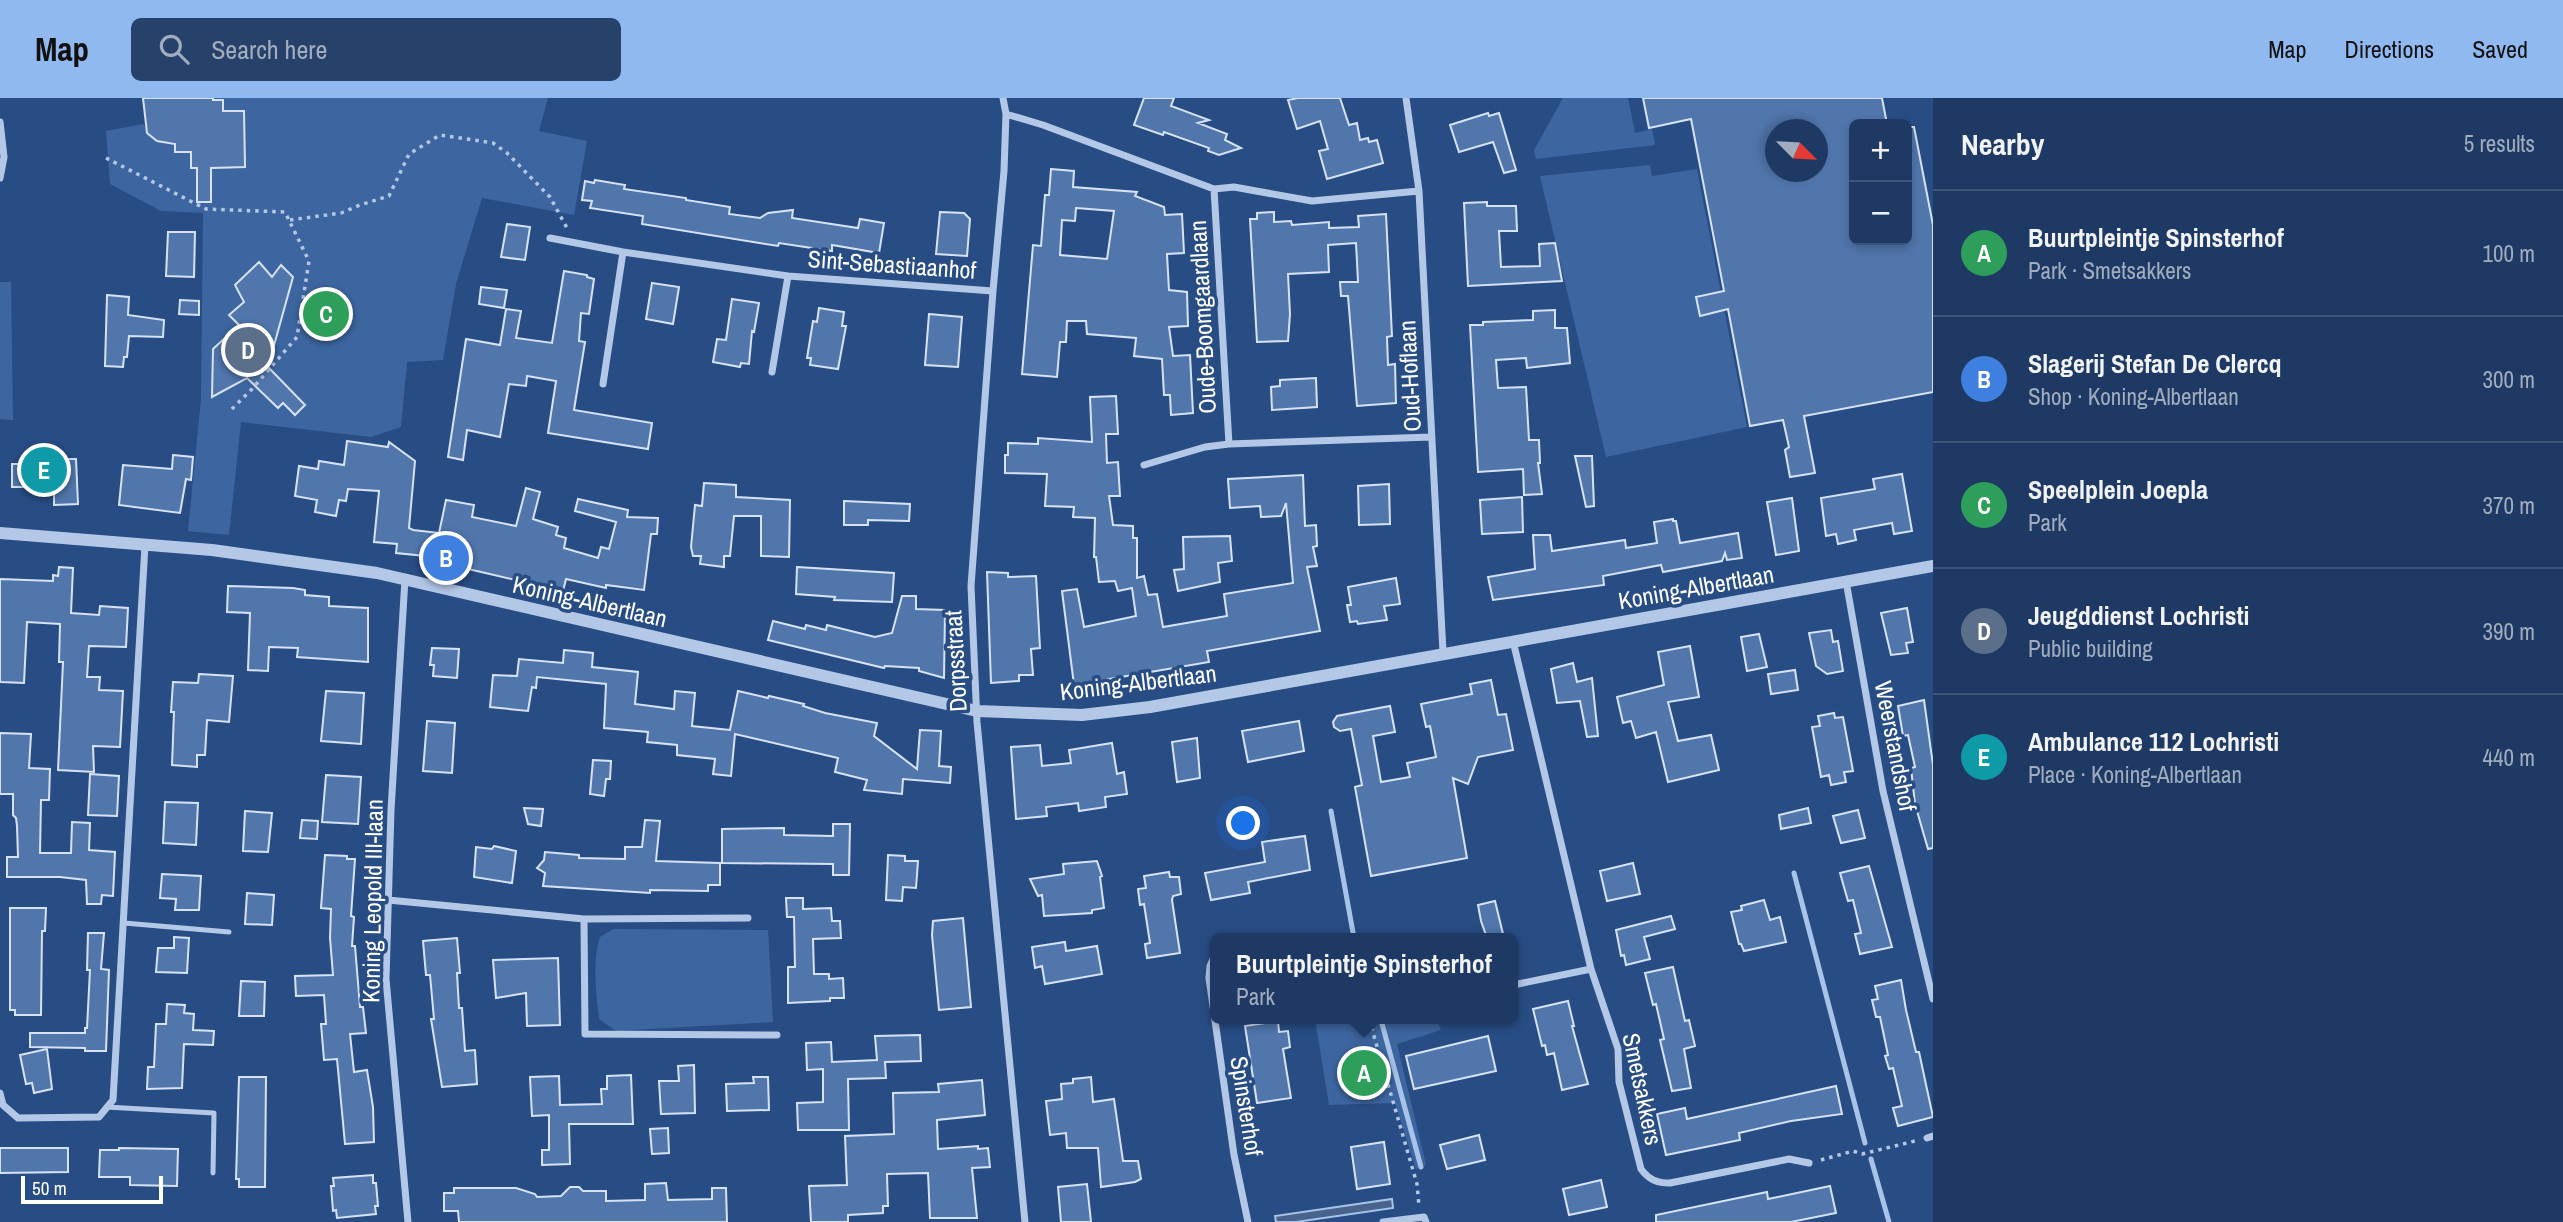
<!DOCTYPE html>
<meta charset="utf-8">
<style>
:root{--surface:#1e3a64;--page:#26416a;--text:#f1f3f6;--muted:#a1adbf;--line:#3c5478;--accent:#90b9f0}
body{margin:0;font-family:"Archivo Narrow",sans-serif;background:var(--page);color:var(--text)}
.controls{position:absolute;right:21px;top:21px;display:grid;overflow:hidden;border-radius:10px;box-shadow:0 4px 10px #0003}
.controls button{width:63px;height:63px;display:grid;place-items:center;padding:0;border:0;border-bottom:2px solid var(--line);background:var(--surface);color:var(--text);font:35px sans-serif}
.compass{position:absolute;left:1765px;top:21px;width:63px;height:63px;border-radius:50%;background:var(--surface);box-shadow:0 4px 10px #0003;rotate:114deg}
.scale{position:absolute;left:21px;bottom:18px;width:142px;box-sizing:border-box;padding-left:7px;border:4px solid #fff;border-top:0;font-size:19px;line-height:24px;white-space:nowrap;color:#fff;-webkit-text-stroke:5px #284d85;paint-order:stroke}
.you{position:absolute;left:1244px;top:726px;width:24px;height:24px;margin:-18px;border:5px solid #fff;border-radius:50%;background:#1a73e8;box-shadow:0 0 0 10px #1a73e833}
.badge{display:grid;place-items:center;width:46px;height:46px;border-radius:50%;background:var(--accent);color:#fff;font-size:23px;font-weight:700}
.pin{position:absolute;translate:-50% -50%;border:4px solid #fff;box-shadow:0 2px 7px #0006}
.popup{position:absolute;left:1210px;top:835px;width:308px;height:91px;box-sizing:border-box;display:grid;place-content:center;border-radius:10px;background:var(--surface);filter:drop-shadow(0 2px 5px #0005);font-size:23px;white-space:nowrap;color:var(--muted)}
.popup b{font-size:26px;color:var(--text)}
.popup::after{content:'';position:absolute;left:50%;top:100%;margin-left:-14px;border:14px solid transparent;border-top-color:var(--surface)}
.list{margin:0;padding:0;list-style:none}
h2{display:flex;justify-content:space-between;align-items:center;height:91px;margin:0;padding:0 28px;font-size:30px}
h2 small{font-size:23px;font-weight:400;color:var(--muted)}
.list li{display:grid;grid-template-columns:46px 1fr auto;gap:21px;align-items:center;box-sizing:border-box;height:126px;padding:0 28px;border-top:2px solid var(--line)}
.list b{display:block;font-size:26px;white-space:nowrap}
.list p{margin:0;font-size:23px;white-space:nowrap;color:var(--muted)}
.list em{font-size:23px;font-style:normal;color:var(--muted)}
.icon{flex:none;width:38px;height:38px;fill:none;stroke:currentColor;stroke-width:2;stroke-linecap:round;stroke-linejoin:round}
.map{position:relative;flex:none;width:1933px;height:1124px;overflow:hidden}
header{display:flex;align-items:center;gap:42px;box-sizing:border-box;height:98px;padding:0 35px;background:var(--accent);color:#111}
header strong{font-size:33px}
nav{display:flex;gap:38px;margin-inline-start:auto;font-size:24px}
.search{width:490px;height:63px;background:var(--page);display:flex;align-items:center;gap:18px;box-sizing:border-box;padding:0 24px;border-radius:10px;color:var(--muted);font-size:26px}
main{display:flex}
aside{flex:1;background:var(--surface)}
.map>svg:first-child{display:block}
.green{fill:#3d66a1}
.water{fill:#49648c;stroke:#a7c3e8;stroke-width:2}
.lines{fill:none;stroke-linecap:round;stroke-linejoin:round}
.stream{stroke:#a7c3e8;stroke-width:5}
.building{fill:#5176ac;stroke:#d6e3f6;stroke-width:2;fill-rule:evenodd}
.path{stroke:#b3c8e7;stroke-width:3.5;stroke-dasharray:3.5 5;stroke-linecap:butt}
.service{stroke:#b3c8e7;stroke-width:5}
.minor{stroke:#b3c8e7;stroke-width:7}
.tertiary{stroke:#b3c8e7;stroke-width:12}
.labels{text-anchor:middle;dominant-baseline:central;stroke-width:7;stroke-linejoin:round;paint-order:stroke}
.street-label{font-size:24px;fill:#fff;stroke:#284d85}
</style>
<header>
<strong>Map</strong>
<div class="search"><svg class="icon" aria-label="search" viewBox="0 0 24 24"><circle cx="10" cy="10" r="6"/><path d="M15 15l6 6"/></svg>Search here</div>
<nav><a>Map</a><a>Directions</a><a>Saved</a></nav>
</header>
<main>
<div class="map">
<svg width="1933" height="1124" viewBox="0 0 1933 1124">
<rect width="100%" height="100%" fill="#284d85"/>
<path class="green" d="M213 0H548L539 33 587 43 574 117 482 100 456 186 443 262 407 264 401 329 371 339 241 324 229 437 188 433 201 301 203 115 161 113 110 86 106 33 144 26C148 42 160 45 175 45V54H191V70L244 69V13H223V2H213Z
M1563 0H1628L1635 35 1652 31 1655 47 1536 61 1534 52Z
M1650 67 1652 78 1697 71 1747 329 1606 359 1540 78Z
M0 184H11L13 322 0 321Z
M613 831 768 832 773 924 616 933 599 921C596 894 592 864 600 839Z
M1315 921H1436L1441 932 1397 946 1426 1067 1416 1071 1395 1005 1329 1007Z"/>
<path class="water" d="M1392 1101 1393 1110 1296 1124H1276L1275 1118Z"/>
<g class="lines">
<path class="stream" d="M1331 713 1354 840
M1794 775 1865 1045
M1381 922 1421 1069
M1871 1061 1889 1124"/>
</g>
<path class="building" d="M143 0H213V2H223V13H244L245 69 211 70V104H197V70H191V54H175V46L157 43 147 35Z
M1144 0H1174L1171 8 1209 22 1198 25 1227 36 1225 42 1241 50 1219 57 1208 53 1209 50 1164 34 1163 37 1134 27Z
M1298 0H1340L1349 27 1357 25 1360 42 1368 40 1369 44 1377 42 1383 65 1327 81 1319 53 1328 51 1320 23 1297 31 1288 2Z
M1643 0H1882L1887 26H1854V142H1907V29H1914L1933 127V294L1804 318 1815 375 1790 379 1785 352 1789 349 1783 322 1750 328 1728 211 1700 218 1696 199 1724 193 1691 21 1649 30ZM1775 32H1817V74H1775Z
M1488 15 1489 18 1499 15 1516 72 1504 75 1493 44 1459 54 1450 27Z
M1051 71 1074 73 1073 89 1137 94 1135 98 1164 109 1165 117 1182 116 1184 155 1167 156 1169 192 1187 194 1188 228 1169 229 1173 258 1190 257 1193 315 1171 317 1170 297H1164L1162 261 1134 258 1136 240 1087 236 1086 223H1067L1066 244H1060L1057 279 1022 276 1033 147 1041 148 1045 97H1049ZM1076 110 1114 113 1107 161 1060 157 1062 122 1075 123Z
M595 82 625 87 624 91 686 100V102L730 109 729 116 760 120 768 115 793 112 792 120 858 130 860 121 884 125 879 155 832 147V153L779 145 778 148 642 126 643 118 590 110 592 103 582 102 585 83 594 85Z
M1487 104V108H1516L1517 133H1499L1501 169 1540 168 1539 146 1555 145 1562 183 1468 188 1464 105Z
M940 114 964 115 970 121 967 158 936 156Z
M1274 114V124L1291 123 1292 127 1329 124V130L1359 129 1358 118 1386 116 1392 238 1387 239 1388 267 1395 266 1396 305 1357 308 1348 198H1341L1340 184H1358L1356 145 1328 147 1329 174 1288 176 1290 216 1288 243 1257 244 1250 121H1257V115Z
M507 126 530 129 525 162 501 159Z
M168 134H195L194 179 166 178Z
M259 164 272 179 281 167 293 179 268 269 305 307 295 317 283 305 278 310 247 280 212 299 213 251 239 227 229 217 244 204 235 187Z
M564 173 587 177V179L594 181 589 216 581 215 579 243 585 244 574 312 652 325 648 351 548 335 556 283 527 278 526 288 509 286 500 339 467 332 463 362 448 359 466 241 500 247 506 211 521 213 516 240 552 245Z
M652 185 679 189 673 226 646 221Z
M481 189 507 192 504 210 479 206Z
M107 197 129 199 128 217 164 222 163 239 129 238 127 259H124L123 269 105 268Z
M732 201 759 205 754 234 752 233 749 266 741 265 740 269 713 264 717 241 726 242Z
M180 202 199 203V217L179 216Z
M819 210 844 214 842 228H846L838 271 810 267 811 260H807L813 223 817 224Z
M1555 212V230H1567L1570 265 1527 270 1526 260 1496 262 1498 290 1526 289 1529 342H1539L1540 365H1538L1542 396 1524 397 1523 371 1478 374 1470 227H1483V224L1533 222V213Z
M929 216 962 219 958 269 925 267Z
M1316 280 1317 309 1272 312 1271 289 1280 288V282Z
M1116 298 1118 336H1106L1107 365 1118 364 1120 398H1109L1113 427 1133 428V440H1137V480L1144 478 1148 497 1157 496 1163 529 1227 518 1224 496 1293 485 1286 405 1281 418 1261 419 1260 408 1230 410 1228 381 1303 377 1305 428 1316 427 1317 448 1313 449 1317 468 1307 469 1320 533 1207 553 1209 564 1074 587 1062 493 1077 491 1084 529 1136 518 1132 490 1118 493 1115 483 1099 484 1096 459H1094L1095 420 1073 419 1074 409 1045 408 1047 376 1005 375V357H1008V345L1038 346V340L1092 344 1090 299Z
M347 343 388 349 389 344 415 363 409 430 413 432 439 435 446 402 474 407 472 419 516 428 526 390 540 394 533 421 558 429 556 437 566 440 564 450 598 460 601 449 609 451 616 424 575 413 578 401 628 412 627 419 658 420 657 436H651L644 492 606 487V490L566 481 563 493 434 463 435 459 396 455 397 446 374 444 379 393 348 391 346 403 339 402 336 418 315 414 317 402 295 398 299 368 318 371 319 363 344 367Z
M173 357 193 359 191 382 186 381 180 415 119 407 123 367 172 371Z
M1575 358H1592L1594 408 1586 409Z
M40 361H76L78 406 54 407V389H12V366H40Z
M1902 376 1912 433 1894 436 1892 425 1854 432 1856 442 1838 446 1836 436 1826 438 1821 400 1875 391 1873 381Z
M704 385 736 387V399L790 402 789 459 761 458V418H734L730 458H724V469L700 466 701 458H693L691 449 695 407 702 408Z
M1389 386 1390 426 1359 427 1358 388Z
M1522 399 1523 434 1482 436 1480 402Z
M1792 400 1799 453 1776 457 1767 404Z
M844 403 910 406 909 423 868 422V427H844Z
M1673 421V423H1676L1680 445 1738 435 1742 460 1727 462 1725 455 1722 463 1663 474 1661 467 1603 478 1604 487 1493 502 1488 479 1535 471 1533 437H1550L1552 453 1625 442 1626 450 1657 445 1654 424Z
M1230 438 1232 463 1218 465 1220 484 1178 493 1174 472 1184 471 1183 439Z
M59 469 73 470 71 515 99 517 100 508 128 510 126 549 89 548 87 579H100L99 592 123 593 120 649 93 648 94 674 58 672 63 564H59L60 526 27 524 24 585 0 584V481L53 483V477L58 478Z
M797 469 894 475 892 504 834 502 835 499 796 496Z
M987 474 1008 475V479L1036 478 1040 550 1031 551 1033 577H1019V583L991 585Z
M1396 480 1400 506 1384 508 1387 522 1358 526 1357 523 1350 524 1347 507H1351L1348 489Z
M228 488 293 490 305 492V497L329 499V508L368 510V564L297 559 298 550 269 549 268 573 248 572 250 515 227 514Z
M902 498H916V511L945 512 944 580 919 573V570L885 568 884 570 768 542 773 523 805 531 806 527 826 532 827 527 875 539 892 535Z
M1907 510 1913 544 1906 545 1908 555 1891 557 1881 515Z
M1831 532 1833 544 1838 543 1843 573 1827 576 1816 568 1809 535Z
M1759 536 1767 569 1747 573 1741 539Z
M1690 548 1699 599 1668 604 1678 643 1711 637 1719 672 1668 684 1656 634 1636 640 1631 623 1623 625 1617 599 1664 587 1658 554Z
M432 550 459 551 457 580 433 578 434 567H430Z
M564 552 593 555 592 569 638 574 635 606 674 611 675 593 695 595 692 628 730 632 738 593 768 600 769 598 804 606 803 608 825 615 877 625 874 638 917 671 920 632 941 633 939 668 951 669 950 685 903 681 902 696 864 692 867 682 835 674 838 660 735 636 731 678 713 676 715 661 677 657V647L647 644 648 634 604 630 606 586 537 579 536 590 532 589 528 613 490 609 493 577 517 578 519 561 563 565Z
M1573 565 1577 584 1592 580 1598 638 1587 639 1580 603 1557 605 1551 571Z
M1795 572 1798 592 1771 596 1768 576Z
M199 576 233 578 229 624 207 622 205 657H197V669L172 667 174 614H171L173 584 198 585Z
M1491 582 1498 617 1506 616 1513 652 1478 659 1468 686 1453 680 1467 760 1371 778 1355 689 1362 687 1351 631 1340 633 1334 629 1333 624 1337 618 1390 608 1395 634 1373 638 1381 684 1410 679 1407 665 1436 659 1430 628 1426 629 1421 606 1472 596 1470 586Z
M326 593 364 595 361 646 321 643Z
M1924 602 1933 667V750L1928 751 1915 706 1911 670 1915 669 1908 637 1903 638 1898 608Z
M1834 615 1835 620 1843 619 1853 673 1844 674 1846 684 1831 687 1829 677 1821 679 1812 629 1820 628 1818 618Z
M427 623 455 625 452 675 423 673Z
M1299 623 1304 653 1248 664 1242 633Z
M0 635 31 636 29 670 50 671 49 702H41L40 755H71L72 724 90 725 89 752 115 754 113 798 102 797 101 806H87L86 782 60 779H7V759H18L17 728 16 720 13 717V696H0Z
M1197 640 1200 680 1177 684 1172 644Z
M1112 645 1117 676 1124 674 1127 696 1105 699 1106 709 1079 713 1078 705 1046 709 1047 718 1016 721 1011 649 1040 647 1042 668 1071 665 1069 652Z
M593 662 611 663 610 681H606L604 698 590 696Z
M90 676 119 678 117 718 88 717Z
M326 677 361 679 358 726 322 724Z
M165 704 198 705 196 747 163 745Z
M524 710 543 711 541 728 528 726Z
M1808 710 1811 725 1781 731 1779 717Z
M1858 712 1865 740 1841 745 1833 718Z
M245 713 272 715 268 754 243 753Z
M1250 719 1252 737 1236 739 1233 722Z
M302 722 318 723 317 741 300 740Z
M645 722 660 723 656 763 720 765V787H708V793L650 792V795L543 788 545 775 537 770 544 762 545 754 579 757V760L625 761V749H642Z
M833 726H850L849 777H833V766L722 765V731L784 730V737L833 738Z
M1305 738 1310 772 1248 784 1250 795 1211 802 1205 775 1265 764 1262 744Z
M494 748 516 753 512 785 474 779 476 749 492 751Z
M325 757 347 758V761H355L351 818 354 819 352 848H355L360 909H363L366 935 350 936 354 974 367 972 373 1009 374 1044 345 1046 337 961 324 962 321 926H326L324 897 296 898 295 878 333 877 330 840 331 811 321 810Z
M888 757 905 758V763H918L916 790 903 789 902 803 886 802Z
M1097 763 1102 778 1100 779 1104 810 1092 812V815L1044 818 1042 797 1038 798 1030 781 1064 776 1063 766Z
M1633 765 1640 796 1607 803 1600 773Z
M1869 768 1892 849 1860 856 1855 836 1861 835 1853 802 1848 803 1840 775Z
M1169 774 1170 779H1179L1181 796 1173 798 1172 802 1180 855 1147 860 1145 846 1150 845 1144 806 1140 807 1138 791 1146 790 1144 778Z
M162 776 201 778 199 812H175L176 801 160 800Z
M247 795 274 797 272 827 245 826Z
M786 800H803V811L831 810 832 823H840L841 840 813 841 814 876H829V881L843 880 844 900H830V903L788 905V869H795L794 819H787Z
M1764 802 1770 822 1780 819 1786 844 1744 853 1741 846H1739L1731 814 1742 812 1741 808Z
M1495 803 1504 840H1487L1481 823 1478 807Z
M10 810H46L45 833H42L41 917H15V912H10Z
M1671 818 1675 831 1644 839 1650 861 1626 867 1624 857 1621 858 1616 832Z
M963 820 971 909 939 912 932 837 933 823Z
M88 835H104L101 871 109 872 106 953H85V950L30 949V935H85V930H87L90 872H87Z
M174 839 189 840 187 875 156 874 158 850H174Z
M457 840 460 875H457L459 910H462L465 953 475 952 477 986 442 989 431 921H434L430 877H426L423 843Z
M1065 844 1066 853 1097 848 1102 876 1045 886 1042 868 1035 870 1032 849Z
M558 860 560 927 527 928 526 895 496 900 493 862Z
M1673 869 1685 923 1689 922 1695 948 1684 951 1691 990 1672 993 1660 942 1664 941 1656 906 1653 907 1645 875Z
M1901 882 1906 912 1916 954H1919L1933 1019 1898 1028 1893 1010 1902 1008 1893 970 1889 971 1885 958 1888 957 1880 919H1876L1872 902 1878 901 1875 888Z
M241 883 265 884 264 918H239Z
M1568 903 1574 928H1572L1588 986 1562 992 1554 955 1547 957 1545 947 1542 948 1533 911Z
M167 906 185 907 184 915 194 916 193 932 214 933 213 947 184 946 182 990 147 991 148 969H154L156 926H166Z
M1278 923 1279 934 1288 933 1290 949 1283 951 1291 1000 1257 1005 1245 928Z
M920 937 921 963 885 964 886 980 848 981 849 1032H798L797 1005 823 1004V971L807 972 806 945 831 944 832 964 877 962 875 938Z
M1488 938 1496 973 1414 991 1406 958Z
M47 951 52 991 34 995 32 985 26 986 20 957Z
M694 967 695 1015 661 1016 659 983H679L678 968Z
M631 977 633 1026H569L570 1066 542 1067V1052H549V1017L532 1018 530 979 559 978 560 1007 602 1006 601 991H607V978Z
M239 979H266L265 1089H239V1081H236Z
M753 979H768L769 1012 727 1013 726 986 754 985Z
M1091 979 1093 1004 1114 1001 1123 1063H1138L1141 1081 1135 1084 1101 1089 1098 1050H1067L1066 1035 1050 1037 1046 1003 1062 1001 1061 986 1073 985V981Z
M982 982 985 1017 937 1022 938 1051 978 1048V1051L988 1050 990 1069 972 1070 977 1120H930L928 1075 887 1076 888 1108H883V1115L848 1117V1124H811L809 1088 847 1087 845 1038 894 1036 893 995 939 994 938 986Z
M1836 988 1842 1016 1791 1023 1739 1035 1740 1042 1666 1057 1657 1016 1685 1010 1687 1021Z
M668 1030 669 1055 652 1056 650 1031Z
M1479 1037 1485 1062 1447 1071 1440 1047Z
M1384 1044 1390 1086 1357 1091 1351 1049Z
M0 1050H68V1074L0 1075Z
M119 1050 178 1051 177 1088 130 1087V1079H99L100 1052H119Z
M373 1077V1085H376L378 1108H375L376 1116 337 1120 336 1112 333 1113 331 1088H334L333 1080Z
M1601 1082 1607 1109 1569 1117 1563 1091Z
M666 1085 668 1102 712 1101V1090H726L727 1124H459L458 1113H444V1095H454V1090H516L535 1096 537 1099 561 1098 570 1089H579L583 1093H606V1103L645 1102V1086Z
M1087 1086 1091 1124H1061L1058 1089Z
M1830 1088 1836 1115 1791 1124H1656V1117L1767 1094 1768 1101Z"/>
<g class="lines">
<path class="path" d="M106 60 206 111 285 114 309 163 297 239 252 291 229 314
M290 122 341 115 360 107 389 98 409 56 440 37 493 45 507 55 550 99 567 130
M1369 921 1417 1086 1419 1108
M1821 1062 1853 1053 1862 1056 1915 1043"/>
<path class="service" d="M124 825 229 834
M106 1009 214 1015 213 1075"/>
<path class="minor" d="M1003 0 1006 16 1004 73 993 193 971 488 977 624 1025 1124
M1406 0 1419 93 1443 554
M1006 16 1043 27 1214 91 1234 89 1312 103 1419 93
M0 24 4 59 0 80
M1214 91 1229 346 1431 339
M550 140 623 154 788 178 993 193
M772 274 788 178
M603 286 623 154
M1144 367 1205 349 1229 346
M405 481 391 712 386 881 408 1124
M1846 483 1883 693 1933 901
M1513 543 1591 871 1618 951 1619 984 1641 1071C1649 1082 1657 1085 1670 1085L1789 1061 1809 1065
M388 802 584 821 748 820
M584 821 585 936 777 937
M1266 840H1268
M1215 857 1210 868 1209 880 1234 1057 1248 1124
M1513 887 1591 871
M0 995 3 1007 18 1020 99 1019 113 1002 145 447
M1927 1040 1933 1038
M1383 1124 1424 1119 1426 1124"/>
<path class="tertiary" d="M0 435 212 452 377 475 977 613 1082 617 1150 609 1933 468"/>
</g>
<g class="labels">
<g class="street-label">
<text transform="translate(892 166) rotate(4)">Sint-Sebastiaanhof</text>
<text transform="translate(1202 219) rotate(-93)">Oude-Boomgaardlaan</text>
<text transform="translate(1409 278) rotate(-93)">Oud-Hoflaan</text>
<text transform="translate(1696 489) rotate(-10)">Koning-Albertlaan</text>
<text transform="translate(590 503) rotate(13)">Koning-Albertlaan</text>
<text transform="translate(955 563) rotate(-93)">Dorpsstraat</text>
<text transform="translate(1138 584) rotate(-7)">Koning-Albertlaan</text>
<text transform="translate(1896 648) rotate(79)">Weerstandshof</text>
<text transform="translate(372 803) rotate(-89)">Koning Leopold III-laan</text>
<text transform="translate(1643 991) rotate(78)">Smetsakkers</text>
<text transform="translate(1247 1008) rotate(81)">Spinsterhof</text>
</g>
</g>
</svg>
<div class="controls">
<button>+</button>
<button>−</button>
</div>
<svg class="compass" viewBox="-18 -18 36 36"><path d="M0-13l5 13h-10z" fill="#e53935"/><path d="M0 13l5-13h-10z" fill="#a1adbf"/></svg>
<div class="scale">50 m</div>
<div class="you"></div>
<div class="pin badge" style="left:1364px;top:975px;background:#2e9e5b">A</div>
<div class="popup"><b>Buurtpleintje Spinsterhof</b>Park</div>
<div class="pin badge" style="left:446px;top:460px;background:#3f7fe0">B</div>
<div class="pin badge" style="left:326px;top:216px;background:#2e9e5b">C</div>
<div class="pin badge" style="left:248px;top:252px;background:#5c6f8a">D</div>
<div class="pin badge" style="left:44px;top:372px;background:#0f9aa8">E</div>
</div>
<aside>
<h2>Nearby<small>5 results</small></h2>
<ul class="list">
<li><span class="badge" style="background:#2e9e5b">A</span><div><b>Buurtpleintje Spinsterhof</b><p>Park · Smetsakkers</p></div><em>100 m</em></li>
<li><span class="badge" style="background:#3f7fe0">B</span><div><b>Slagerij Stefan De Clercq</b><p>Shop · Koning-Albertlaan</p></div><em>300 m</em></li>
<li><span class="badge" style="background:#2e9e5b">C</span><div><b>Speelplein Joepla</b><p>Park</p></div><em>370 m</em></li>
<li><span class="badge" style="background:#5c6f8a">D</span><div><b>Jeugddienst Lochristi</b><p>Public building</p></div><em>390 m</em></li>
<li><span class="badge" style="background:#0f9aa8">E</span><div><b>Ambulance 112 Lochristi</b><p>Place · Koning-Albertlaan</p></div><em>440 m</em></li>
</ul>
</aside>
</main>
